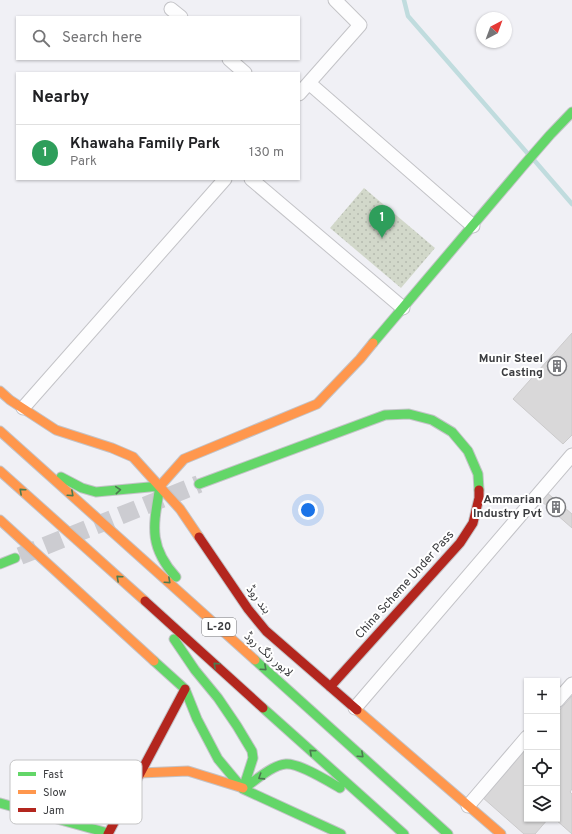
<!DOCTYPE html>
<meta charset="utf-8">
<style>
:root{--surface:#fff;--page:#f6f6f6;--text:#202124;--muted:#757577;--line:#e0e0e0;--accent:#7a7b7f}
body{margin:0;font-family:Overpass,"Noto Sans Arabic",sans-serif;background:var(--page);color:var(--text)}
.controls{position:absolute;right:12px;bottom:12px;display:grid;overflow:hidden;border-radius:0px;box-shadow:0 1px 3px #0004}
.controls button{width:36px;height:36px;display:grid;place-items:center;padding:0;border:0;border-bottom:1px solid var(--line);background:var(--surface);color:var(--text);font:20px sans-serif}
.compass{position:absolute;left:476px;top:12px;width:36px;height:36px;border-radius:50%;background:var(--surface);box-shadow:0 1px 3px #0004;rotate:41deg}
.you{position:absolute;left:308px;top:510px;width:14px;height:14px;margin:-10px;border:3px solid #fff;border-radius:50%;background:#1a73e8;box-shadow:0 0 0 6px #1a73e833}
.badge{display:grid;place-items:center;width:26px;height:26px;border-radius:50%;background:var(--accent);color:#fff;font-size:13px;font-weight:700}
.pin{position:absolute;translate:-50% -33px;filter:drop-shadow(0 1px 2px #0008)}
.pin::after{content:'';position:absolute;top:21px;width:14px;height:12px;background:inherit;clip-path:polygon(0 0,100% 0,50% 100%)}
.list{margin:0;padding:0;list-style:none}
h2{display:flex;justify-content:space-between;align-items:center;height:52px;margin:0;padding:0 16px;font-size:17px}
h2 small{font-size:13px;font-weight:400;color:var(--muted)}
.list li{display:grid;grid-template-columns:26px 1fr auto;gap:12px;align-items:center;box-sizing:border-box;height:56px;padding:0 16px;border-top:1px solid var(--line)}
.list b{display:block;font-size:15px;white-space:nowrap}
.list p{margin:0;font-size:13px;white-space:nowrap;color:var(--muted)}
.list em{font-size:13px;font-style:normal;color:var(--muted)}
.icon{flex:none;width:22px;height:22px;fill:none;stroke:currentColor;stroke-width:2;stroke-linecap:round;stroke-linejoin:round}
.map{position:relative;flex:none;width:572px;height:834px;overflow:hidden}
.search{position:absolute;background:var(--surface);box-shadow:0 1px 3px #0004;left:16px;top:16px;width:284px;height:44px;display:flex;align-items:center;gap:10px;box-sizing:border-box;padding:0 14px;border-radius:0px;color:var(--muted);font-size:15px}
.panel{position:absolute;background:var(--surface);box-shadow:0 1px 3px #0004;left:16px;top:72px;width:284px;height:108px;border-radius:0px}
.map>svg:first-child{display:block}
.park{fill:url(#park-dots)}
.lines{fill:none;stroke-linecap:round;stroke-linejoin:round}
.stream{stroke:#c0dcde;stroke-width:4.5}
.building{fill:#d9d8d9;stroke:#cbcacb}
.secondary-tunnel{stroke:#ccccd1;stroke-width:18;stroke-dasharray:18 9;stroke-linecap:butt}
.street-casing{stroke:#c3c3c7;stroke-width:15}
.fast-casing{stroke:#c3c3c7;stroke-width:11}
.slow-casing{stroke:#c3c3c7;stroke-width:11}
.jam-casing{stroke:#c3c3c7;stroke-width:11}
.street{stroke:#fdfdfe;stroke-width:13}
.fast{stroke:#63d668;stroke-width:9}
.slow{stroke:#ff974d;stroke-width:9}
.jam{stroke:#b3261e;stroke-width:9}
.oneway{stroke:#4b7a4f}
.labels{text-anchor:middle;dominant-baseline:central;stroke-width:4;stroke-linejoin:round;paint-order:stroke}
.shield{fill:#fff;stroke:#767679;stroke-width:1}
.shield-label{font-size:11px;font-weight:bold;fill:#3b3c3f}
.poi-label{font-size:12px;font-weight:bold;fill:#3b3c3f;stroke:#fff;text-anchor:end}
.street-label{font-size:12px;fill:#3b3c3f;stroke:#fff}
.key{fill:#fff;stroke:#c4c4c5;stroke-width:1}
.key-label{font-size:11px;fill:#3b3c3f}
</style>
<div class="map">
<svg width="572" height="834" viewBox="0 0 572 834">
<defs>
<pattern id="park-dots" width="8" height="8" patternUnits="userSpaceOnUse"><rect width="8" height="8" fill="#d2d8ca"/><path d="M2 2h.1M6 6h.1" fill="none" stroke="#b5baaf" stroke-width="1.8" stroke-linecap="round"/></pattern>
</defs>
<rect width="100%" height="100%" fill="#f0f0f5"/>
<path class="park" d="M364 188 435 248 401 288 330 228Z"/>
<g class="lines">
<path class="stream" d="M404 0 408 16 529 155
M534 160 572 204"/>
</g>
<path class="building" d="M572 333V435L563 444 513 399Z
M546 492 572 514V528L540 500Z
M572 696V789L570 792 572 794V834L555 819H557V713Z
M527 747V819H548L535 834H524L482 797Z"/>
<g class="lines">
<path class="secondary-tunnel" d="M20 556 199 484"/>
<g class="street-casing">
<path id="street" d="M171 9 181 17
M229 59 245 73
M309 83 473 226
M299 94 360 25 335 0
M251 179 403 308
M23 408 225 179
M557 701 572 684
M355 708 572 455
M468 806 527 737"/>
</g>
<g class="fast-casing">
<path id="fast" d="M373 343 523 166 550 135 572 112
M61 477 82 488 96 492 160 486C154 524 147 545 176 577
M199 484 385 415 409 414 432 420 452 432 468 451 478 474 479 490
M0 564 15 558
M174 639 195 670 218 698 237 726 252 751 253 758 243 789C255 781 272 765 286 764 299 763 328 781 340 788
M255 660 448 834
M154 661 185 689 197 719 218 759 243 789 341 834
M263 708 404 834
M0 803 108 833"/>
</g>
<g class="slow-casing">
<path id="slow" d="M0 391 10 400 56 430 112 448 133 457 180 509 199 537
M0 431 255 660
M0 471 145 601
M160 486 184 459 317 404 360 359 373 343
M0 520 154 661
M357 710 501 834
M140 773 188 771 243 788"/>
</g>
<g class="jam-casing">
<path id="jam" d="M199 537 248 609 266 631 357 710
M145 601 263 708
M330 687 460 543 473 523 479 498V490
M108 834 185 689"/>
</g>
<use href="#street" class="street"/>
<use href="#fast" class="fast"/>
<use href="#slow" class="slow"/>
<use href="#jam" class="jam"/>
</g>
<defs><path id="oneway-chevron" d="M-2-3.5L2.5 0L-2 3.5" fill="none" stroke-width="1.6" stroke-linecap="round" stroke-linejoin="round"/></defs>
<g class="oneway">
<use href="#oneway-chevron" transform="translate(118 490) rotate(-5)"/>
<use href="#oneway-chevron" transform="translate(22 491) rotate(-138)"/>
<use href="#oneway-chevron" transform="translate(71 494) rotate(42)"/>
<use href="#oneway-chevron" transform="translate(119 578) rotate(-138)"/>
<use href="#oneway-chevron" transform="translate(168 581) rotate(42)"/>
<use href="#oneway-chevron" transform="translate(216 665) rotate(-138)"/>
<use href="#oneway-chevron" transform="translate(264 668) rotate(42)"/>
<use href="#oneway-chevron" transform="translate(312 752) rotate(-138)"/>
<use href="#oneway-chevron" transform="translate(361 755) rotate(42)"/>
<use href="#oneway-chevron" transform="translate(261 777) rotate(147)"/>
</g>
<defs>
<g id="building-ring" transform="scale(1)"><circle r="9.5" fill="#fff" stroke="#7a7b7f" stroke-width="1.5"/><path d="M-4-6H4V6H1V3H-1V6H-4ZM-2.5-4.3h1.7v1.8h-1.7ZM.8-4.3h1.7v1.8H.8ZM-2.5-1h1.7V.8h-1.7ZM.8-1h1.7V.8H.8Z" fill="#7a7b7f"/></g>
</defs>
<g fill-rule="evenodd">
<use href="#building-ring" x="557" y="366"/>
<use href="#building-ring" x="556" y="507"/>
</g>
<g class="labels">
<rect class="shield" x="202" y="618" width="34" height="18" rx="3"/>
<g class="shield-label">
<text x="219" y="627">L-20</text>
</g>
<g class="poi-label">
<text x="543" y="359">Munir Steel<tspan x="543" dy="14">Casting</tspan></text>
<text x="542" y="500">Ammarian<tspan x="542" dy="14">Industry Pvt</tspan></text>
</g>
<g class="street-label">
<text transform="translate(405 585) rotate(-48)">China Scheme Under Pass</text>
<text transform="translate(258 600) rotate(53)">بند روڈ</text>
<text transform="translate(268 655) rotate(42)">لاہور رنگ روڈ</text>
</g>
</g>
<rect x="10" y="760" width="132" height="64" rx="6" class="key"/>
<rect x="18" y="772" width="18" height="4" fill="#63d668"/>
<rect x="18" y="790" width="18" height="4" fill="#ff974d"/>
<rect x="18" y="808" width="18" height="4" fill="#b3261e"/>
<g class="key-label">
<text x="43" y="778">Fast</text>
<text x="43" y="796">Slow</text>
<text x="43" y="814">Jam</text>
</g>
</svg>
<div class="controls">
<button>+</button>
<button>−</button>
<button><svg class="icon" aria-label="locate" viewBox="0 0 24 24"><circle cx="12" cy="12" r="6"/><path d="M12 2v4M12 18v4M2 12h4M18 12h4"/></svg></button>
<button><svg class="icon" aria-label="layers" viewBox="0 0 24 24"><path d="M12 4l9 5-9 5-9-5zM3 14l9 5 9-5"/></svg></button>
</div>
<svg class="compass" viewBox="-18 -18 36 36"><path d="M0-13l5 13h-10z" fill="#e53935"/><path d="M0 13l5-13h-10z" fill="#757577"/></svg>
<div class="you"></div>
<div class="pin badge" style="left:382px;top:238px;background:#2e9e5b">1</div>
<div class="search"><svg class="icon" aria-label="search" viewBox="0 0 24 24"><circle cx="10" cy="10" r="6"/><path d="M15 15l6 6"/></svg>Search here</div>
<section class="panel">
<h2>Nearby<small></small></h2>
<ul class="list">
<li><span class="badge" style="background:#2e9e5b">1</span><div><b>Khawaha Family Park</b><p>Park</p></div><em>130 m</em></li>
</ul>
</section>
</div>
